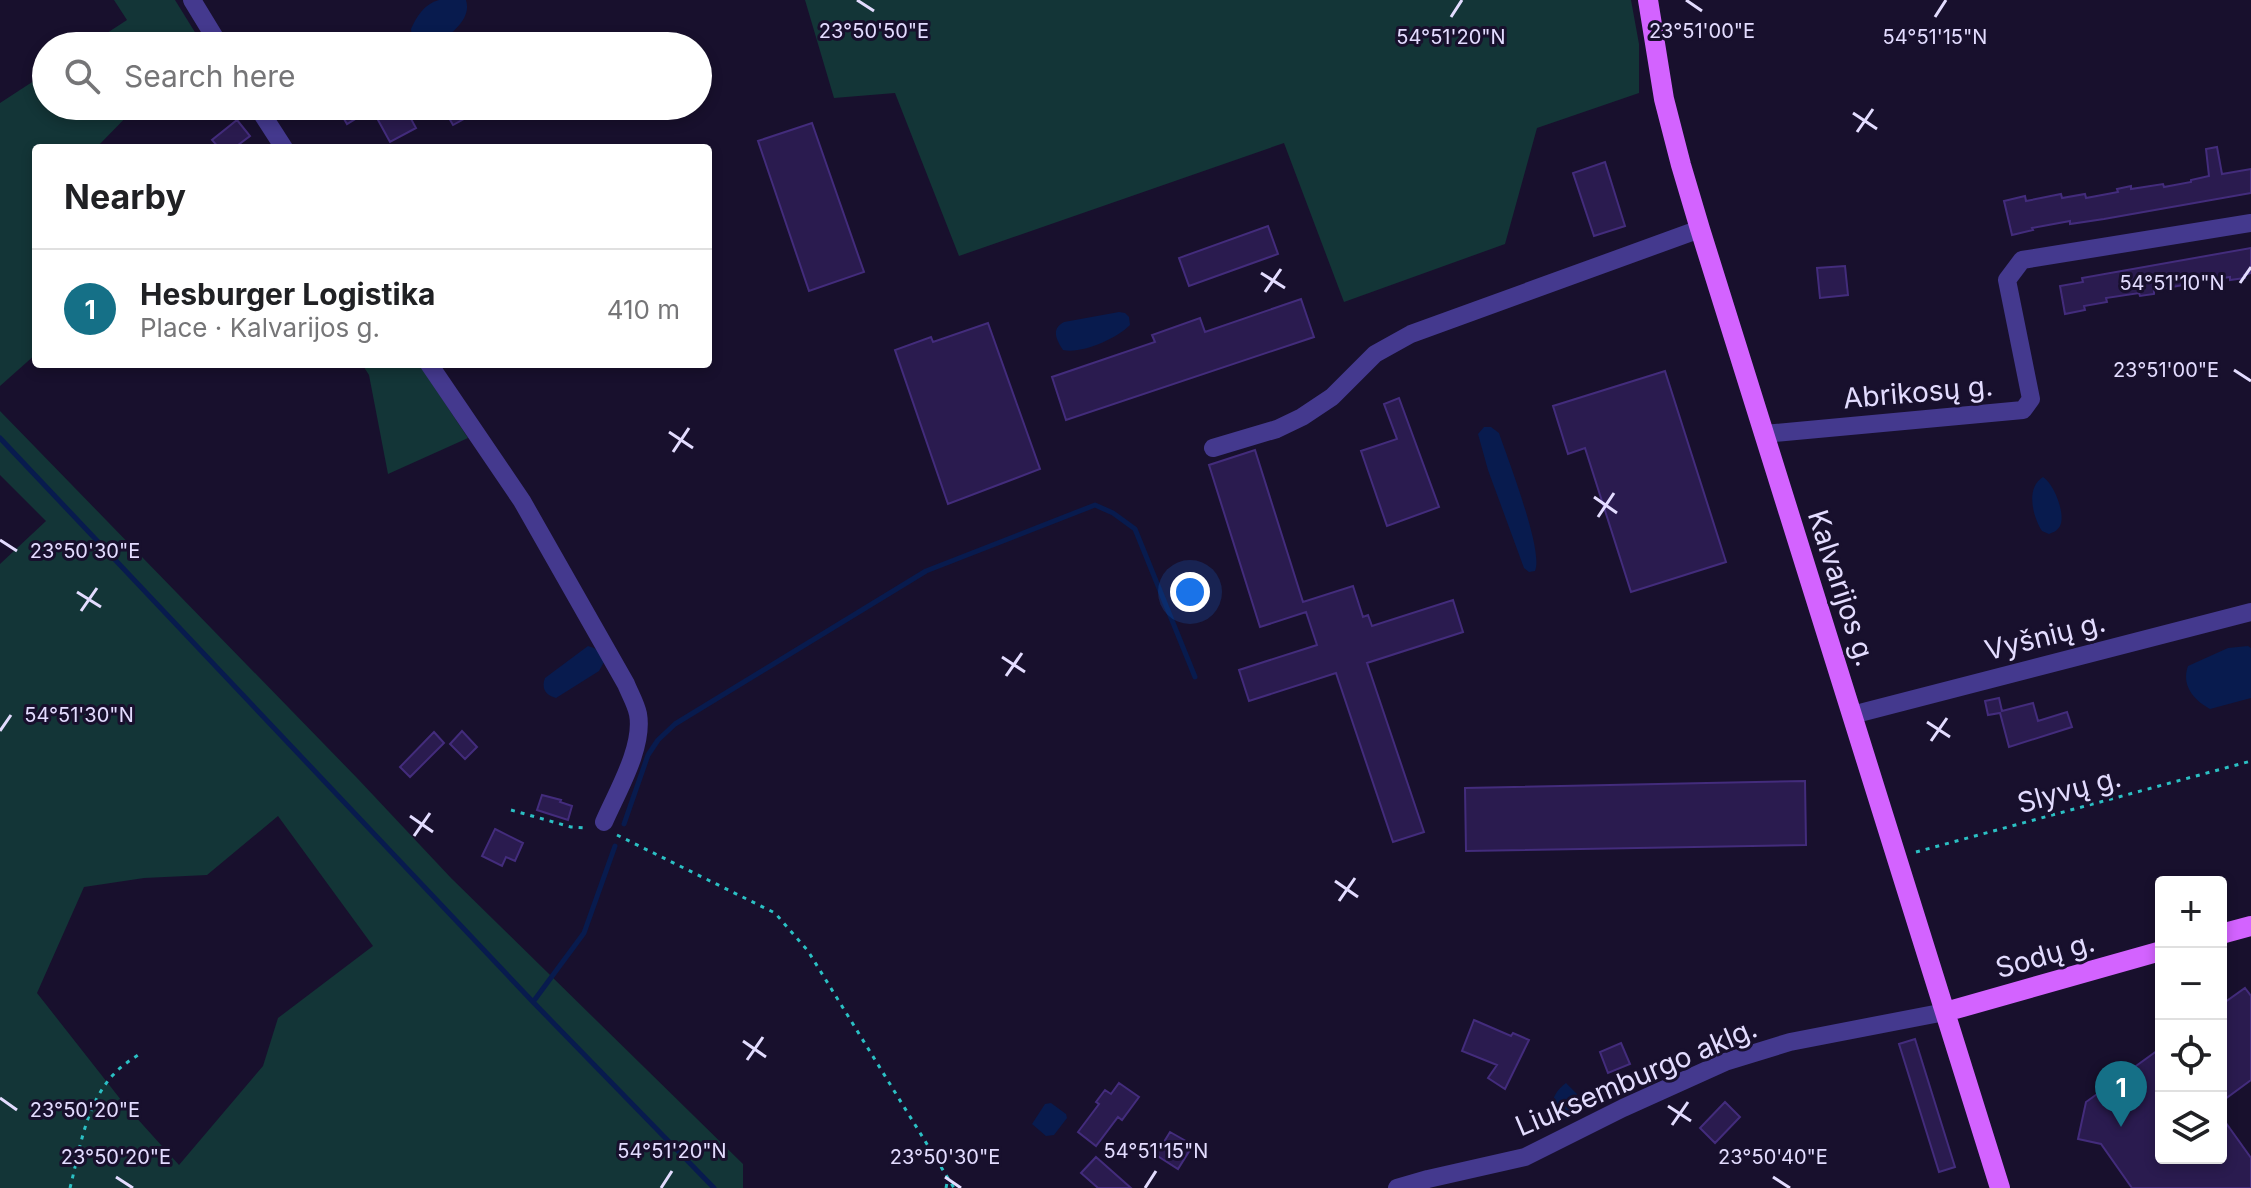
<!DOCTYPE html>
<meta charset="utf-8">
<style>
:root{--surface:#fff;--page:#f6f6f6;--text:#202124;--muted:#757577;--line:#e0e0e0;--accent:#157087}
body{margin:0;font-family:Inter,sans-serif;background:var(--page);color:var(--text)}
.controls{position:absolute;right:24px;bottom:24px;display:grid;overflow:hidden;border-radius:8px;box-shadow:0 4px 12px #0003}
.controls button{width:72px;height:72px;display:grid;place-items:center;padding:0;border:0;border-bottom:2px solid var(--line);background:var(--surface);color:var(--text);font:40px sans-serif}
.you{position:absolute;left:1190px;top:592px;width:28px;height:28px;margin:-20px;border:6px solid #fff;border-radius:50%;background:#1a73e8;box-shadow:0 0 0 12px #1a73e833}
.badge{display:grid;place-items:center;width:52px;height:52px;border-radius:50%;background:var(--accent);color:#fff;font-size:26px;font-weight:700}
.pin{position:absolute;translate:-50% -66px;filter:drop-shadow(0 2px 4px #0008)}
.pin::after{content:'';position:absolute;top:42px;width:28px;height:24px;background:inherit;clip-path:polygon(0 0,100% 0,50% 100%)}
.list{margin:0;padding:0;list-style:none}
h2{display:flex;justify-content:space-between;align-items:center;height:104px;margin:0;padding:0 32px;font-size:34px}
h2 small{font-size:26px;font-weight:400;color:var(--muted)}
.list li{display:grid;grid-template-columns:52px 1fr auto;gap:24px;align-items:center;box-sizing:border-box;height:120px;padding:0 32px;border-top:2px solid var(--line)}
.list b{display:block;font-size:30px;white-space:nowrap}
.list p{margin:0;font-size:26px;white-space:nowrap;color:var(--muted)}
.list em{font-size:26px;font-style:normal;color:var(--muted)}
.icon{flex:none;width:44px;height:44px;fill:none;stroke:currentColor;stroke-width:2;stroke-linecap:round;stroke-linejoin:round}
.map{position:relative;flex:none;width:2251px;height:1188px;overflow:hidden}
.search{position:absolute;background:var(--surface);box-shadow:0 4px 12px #0003;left:32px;top:32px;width:680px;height:88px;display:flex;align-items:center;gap:20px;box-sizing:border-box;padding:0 28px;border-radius:44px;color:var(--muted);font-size:30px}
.panel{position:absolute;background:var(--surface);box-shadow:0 4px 12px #0003;left:32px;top:144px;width:680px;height:224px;border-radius:8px}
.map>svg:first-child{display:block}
.green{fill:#133537;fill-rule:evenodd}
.water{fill:#081b4e}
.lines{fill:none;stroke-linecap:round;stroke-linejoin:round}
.stream{stroke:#081b4e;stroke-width:5}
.building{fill:#2a1b4f;stroke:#432c7c;stroke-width:2}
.path{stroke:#2bc0c4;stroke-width:3;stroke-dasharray:4 6;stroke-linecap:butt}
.minor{stroke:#44398e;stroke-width:18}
.major{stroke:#d363ff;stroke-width:20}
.ticks{fill:none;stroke:#e3dcff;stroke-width:3}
.labels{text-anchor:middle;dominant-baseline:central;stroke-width:6;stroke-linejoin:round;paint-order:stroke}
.street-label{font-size:28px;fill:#e3dcff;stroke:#18102d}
.ticks-label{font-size:20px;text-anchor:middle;fill:#e3dcff;stroke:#18102d;stroke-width:6;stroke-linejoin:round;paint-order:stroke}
</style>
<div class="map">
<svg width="2251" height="1188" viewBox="0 0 2251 1188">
<rect width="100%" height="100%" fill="#18102d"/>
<path class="green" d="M114 0H175L201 42 196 46H87L127 20Z
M805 0H1631L1639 44V93L1537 128 1505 244 1344 302 1284 143 959 256 895 93 834 98Z
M46 73V106H137L96 148H36V354L0 386V103Z
M362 364H419L468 438 388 474 369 375Z
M0 411 358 779 451 878 743 1164V1188H0V564L46 521 0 475ZM278 816 373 946 278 1018 263 1066 179 1165 125 1105 37 993 84 887 144 878 207 875Z"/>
<path class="water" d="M439 0H466C472 19 451 33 438 45L420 46 412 39 411 29C417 16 424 4 439 0Z
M1119 312 1125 313 1129 317 1130 325C1116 339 1082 354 1063 350 1056 339 1051 329 1064 322Z
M1484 427H1491L1499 433C1507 457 1544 551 1535 571L1529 572 1524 568 1488 470 1478 434Z
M2043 477C2054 484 2066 514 2060 526 2057 531 2054 532 2049 534L2042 531C2033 517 2025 488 2043 477Z
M588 646C597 648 601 653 604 662L599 671 556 698C546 695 541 689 545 678Z
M2248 646 2251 648V698L2210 709C2194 700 2181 686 2188 666L2228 648Z
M1566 1083 1577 1094 1571 1112 1564 1120 1555 1122C1548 1107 1553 1092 1566 1083Z
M1051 1103 1066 1114 1067 1118 1054 1135 1046 1136 1032 1124 1045 1104Z"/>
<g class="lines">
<path class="stream" d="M0 438 533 1002 714 1188
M624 824 648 755 658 740 675 724 926 571 1095 505 1113 513 1135 529 1195 677
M533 1002 584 933 615 846"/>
</g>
<path class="building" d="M349 106H404L416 128 390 142 372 109 347 124 340 112Z
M442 106H466L471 115 453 125Z
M237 120 250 136 234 148H219L212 140Z
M812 123 864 272 809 291 758 141Z
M2217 147 2222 174 2251 169V193L2104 219 2070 224V221L2032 228 2033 230 2012 235 2004 201 2025 196 2026 201 2061 194 2062 198 2085 194 2086 198 2118 192 2117 189 2131 186V189L2163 184 2164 187 2191 182V180L2209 176 2206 149Z
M1605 162 1625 226 1594 236 1573 173Z
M1268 226 1278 254 1189 286 1179 258Z
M2251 248V273L2244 275 2245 278 2230 280V277L2211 280V277L2184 282V285L2154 290V294L2140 296 2139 293 2106 298 2107 302 2084 306 2085 310 2065 314 2060 286 2083 282 2082 278Z
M1845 266 1848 295 1820 298 1817 268Z
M1301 299 1314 337 1066 420 1052 377 1155 342 1152 335 1200 318 1205 332Z
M988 323 1040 469 948 504 895 350 931 337 933 342Z
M1665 371 1726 562 1631 592 1585 448 1568 454 1553 406Z
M1399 398 1439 507 1387 526 1361 451 1397 439 1384 404Z
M1255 450 1303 602 1353 586 1363 617 1368 615 1372 626 1453 600 1463 632 1367 663 1424 832 1393 842 1336 673 1249 701 1239 670 1317 645 1306 612 1260 627 1209 465Z
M1999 698 2002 711 2033 703 2038 721 2067 712 2072 727 2009 747 2000 713 1988 715 1985 701Z
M462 731 477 747 465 759 450 744Z
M434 732 444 743 410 777 400 767Z
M1805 781 1806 845 1466 851 1465 788Z
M542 795 561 800 560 802 572 806 568 820 537 810Z
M495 829 523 843 515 861 506 857 502 866 482 856Z
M2245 988 2251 996V1080L2221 1102V1005Z
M1474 1020 1511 1036 1513 1033 1529 1040 1505 1089 1488 1078 1497 1065 1462 1051Z
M1915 1039 1955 1167 1939 1172 1899 1044Z
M1621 1043 1630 1064 1608 1073 1600 1052Z
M2161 1048V1158H2221V1116L2251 1158V1188H2132L2101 1144 2078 1139 2086 1102Z
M1119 1083 1139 1097 1122 1120 1118 1117 1096 1146 1078 1132 1099 1104 1096 1102 1105 1090 1111 1094Z
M1725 1102 1740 1117 1715 1143 1700 1128Z
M1170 1132 1193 1145 1178 1169 1156 1155Z
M1096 1157 1131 1188H1098L1081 1173Z"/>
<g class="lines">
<path class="path" d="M511 810 571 827 588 828
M617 835 775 913 808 951 954 1188
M1916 852 2251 761
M70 1188C80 1149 85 1106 113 1075 120 1067 129 1061 138 1055
M946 1188 948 1178"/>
<path class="minor" d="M192 0 220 46
M257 106 284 148
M429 364 522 501 626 684C630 694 636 704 638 714 644 747 617 792 604 822
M1764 434 2023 410 2031 399 2007 280 2022 260 2251 223
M1213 448 1277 429 1302 417 1332 397 1375 354 1411 334 1700 229
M1852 715 2251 612
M1397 1188 1428 1179 1525 1157 1623 1108 1725 1062 1790 1042 1945 1012"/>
<path class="major" d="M1648 0 1664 99 1681 165 1700 229 2000 1188
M2221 934 2251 926
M1945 1012 2161 951"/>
</g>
<path class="ticks" d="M857 0 874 11M1686 0 1702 11M1451 17 1462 0M1935 17 1946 0M1853 113 1877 129M1857 132 1873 109M1261 273 1285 288M2240 283 2251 267M1265 292 1281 269M2234 370 2251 381M669 432 693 448M673 452 689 428M1594 497 1617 513M1598 517 1614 493M0 540 17 551M77 592 101 607M81 611 97 588M1002 657 1025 672M1006 676 1022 653M1927 722 1950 737M0 731 11 715M1931 741 1947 718M410 816 433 832M414 836 430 813M1335 881 1358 897M1339 901 1355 878M743 1041 766 1057M747 1060 763 1037M0 1098 17 1110M1668 1106 1691 1121M1672 1125 1688 1102M116 1177 133 1188M945 1177 961 1188M1773 1177 1790 1188M661 1188 672 1171M1145 1188 1156 1171"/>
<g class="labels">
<g class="street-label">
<text transform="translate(1918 392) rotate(-5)">Abrikosų g.</text>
<text transform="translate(1842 588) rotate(72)">Kalvarijos g.</text>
<text transform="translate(2045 636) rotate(-14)">Vyšnių g.</text>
<text transform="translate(2069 790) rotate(-15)">Slyvų g.</text>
<text transform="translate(2045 955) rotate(-16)">Sodų g.</text>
<text transform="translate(1636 1077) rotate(-23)">Liuksemburgo aklg.</text>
</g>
</g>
<g class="ticks-label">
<text x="874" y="38">23°50'50"E</text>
<text x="1702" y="38">23°51'00"E</text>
<text x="1451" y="44">54°51'20"N</text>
<text x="1935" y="44">54°51'15"N</text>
<text x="2172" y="290">54°51'10"N</text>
<text x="2166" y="377">23°51'00"E</text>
<text x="85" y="558">23°50'30"E</text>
<text x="79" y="722">54°51'30"N</text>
<text x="85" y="1117">23°50'20"E</text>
<text x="672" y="1158">54°51'20"N</text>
<text x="1156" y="1158">54°51'15"N</text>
<text x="116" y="1164">23°50'20"E</text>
<text x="945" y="1164">23°50'30"E</text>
<text x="1773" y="1164">23°50'40"E</text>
</g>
</svg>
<div class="controls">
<button>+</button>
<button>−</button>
<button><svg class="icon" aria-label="locate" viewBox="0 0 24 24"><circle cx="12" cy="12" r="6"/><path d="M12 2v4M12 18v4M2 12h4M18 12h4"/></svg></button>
<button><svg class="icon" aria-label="layers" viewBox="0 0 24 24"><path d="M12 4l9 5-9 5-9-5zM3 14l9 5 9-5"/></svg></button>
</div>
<div class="you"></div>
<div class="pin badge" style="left:2121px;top:1127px">1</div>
<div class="search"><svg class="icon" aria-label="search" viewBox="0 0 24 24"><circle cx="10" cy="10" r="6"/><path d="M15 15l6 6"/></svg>Search here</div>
<section class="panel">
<h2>Nearby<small></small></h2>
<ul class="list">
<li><span class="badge">1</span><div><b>Hesburger Logistika</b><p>Place · Kalvarijos g.</p></div><em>410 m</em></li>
</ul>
</section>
</div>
